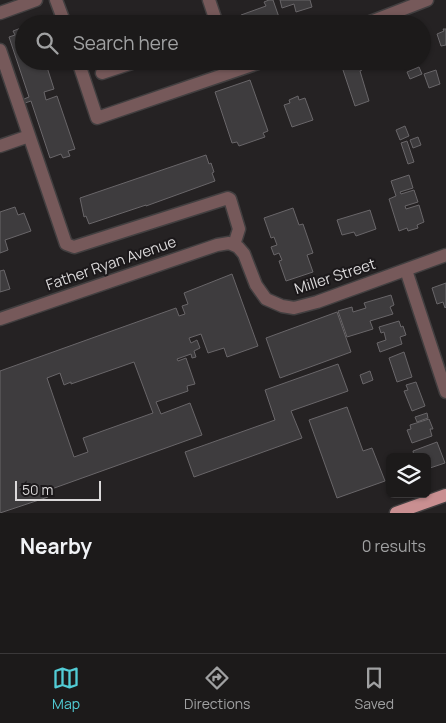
<!DOCTYPE html>
<style>
:root{--surface:#1c1a1a;--page:#252323;--text:#f1f3f6;--muted:#a0a1a2;--line:#3a3839;--accent:#52ccd5}
body{margin:0;font-family:Manrope,sans-serif;background:var(--page);color:var(--text)}
.controls{position:absolute;right:15px;bottom:15px;display:grid;overflow:hidden;border-radius:8px;box-shadow:0 1px 4px #0004}
.controls button{width:45px;height:45px;display:grid;place-items:center;padding:0;border:0;border-bottom:1px solid var(--line);background:var(--surface);color:var(--text);font:25px sans-serif}
.scale{position:absolute;left:15px;bottom:12px;width:86px;box-sizing:border-box;padding-left:5px;border:2px solid #dad8d9;border-top:0;font-size:14px;line-height:18px;white-space:nowrap;color:#dad8d9;-webkit-text-stroke:4px #1b181a;paint-order:stroke}
.list{margin:0;padding:0;list-style:none}
h2{display:flex;justify-content:space-between;align-items:center;height:65px;margin:0;padding:0 20px;font-size:21px}
h2 small{font-size:16px;font-weight:400;color:var(--muted)}
.icon{flex:none;width:28px;height:28px;fill:none;stroke:currentColor;stroke-width:2;stroke-linecap:round;stroke-linejoin:round}
.map{position:relative;flex:none;width:446px;height:513px;overflow:hidden}
.search{position:absolute;background:var(--surface);box-shadow:0 1px 4px #0004;left:15px;right:15px;top:15px;height:55px;display:flex;align-items:center;gap:12px;box-sizing:border-box;padding:0 18px;border-radius:28px;color:var(--muted);font-size:19px}
.sheet{height:140px;background:var(--surface)}
nav{display:flex;justify-content:space-around;align-items:center;box-sizing:border-box;height:70px;border-top:1px solid var(--line);background:var(--surface);font-size:14px;color:var(--muted)}
nav a{display:grid;justify-items:center;gap:2px}
nav .on{color:var(--accent)}
.map>svg:first-child{display:block}
.building{fill:#3e3c3e;stroke:#696669;fill-rule:evenodd}
.lines{fill:none;stroke-linecap:round;stroke-linejoin:round}
.minor-casing{stroke:#423f40;stroke-width:15}
.major-casing{stroke:#423f40;stroke-width:15}
.minor{stroke:#76595a;stroke-width:12}
.major{stroke:#c98f91;stroke-width:12}
.labels{text-anchor:middle;dominant-baseline:central;stroke-width:4;stroke-linejoin:round;paint-order:stroke}
.street-label{font-size:15px;fill:#dad8d9;stroke:#1b181a}
</style>
<div class="map">
<svg width="446" height="513" viewBox="0 0 446 513">
<rect width="100%" height="100%" fill="#252223"/>
<path class="building" d="M269 0H273L281 23 244 24 241 15 266 6 264 2Z
M280 0H310L312 7 296 12 294 4 282 8Z
M21 28 22 32 24 31V61H45L54 89 44 92 46 100 57 96 75 149 68 151 70 156 63 158 61 154 50 158 31 101 25 103 24 99 29 97 9 37 15 35 13 31Z
M443 29H446V45L441 46 437 34 444 31Z
M349 61H357L358 65 360 64 362 70 360 71 369 101 355 106 341 64Z
M419 67 422 74 410 79 407 72Z
M436 70 440 84 429 88 424 74Z
M250 80 268 131 263 133 265 137 239 146 237 142 232 143 215 92Z
M298 96 299 100 305 98 313 120 292 127 284 105 290 103 289 100Z
M405 126 409 136 400 140 396 130Z
M418 137 421 145 413 148 410 140Z
M407 141 414 162 408 164 401 143Z
M206 155 209 164 211 163 214 172 212 173 215 181 146 206V205L89 224 86 216 84 217 80 198Z
M409 175 413 188 400 192 401 194 414 190 418 202 405 206 406 209 419 205 424 222 417 225 418 228 408 231 407 228 399 231 389 199 396 196 391 181Z
M15 207 18 215 24 213 31 231 5 240 8 250 0 253V212Z
M293 208 299 225 303 224 313 253 307 255 313 272 286 281 279 261 282 260 279 253 274 255 271 247 277 245 274 237 271 238 264 218Z
M370 210 376 229 356 236 354 232 342 235 337 220Z
M4 270 10 289 0 292V271Z
M232 274 258 346 227 357 224 348 208 353 201 334 189 338 191 343 197 340 200 348 194 351 196 357 192 358 191 354 177 359 178 361 186 358 195 384 187 386 188 391 156 402 161 414 190 403 202 435 46 491 48 497 0 513V371L176 308 179 316 185 314 182 306 188 304 184 293ZM134 362 153 413 83 438 88 452 74 457 47 378 60 373 64 385 71 382V384Z
M446 283V307L445 308 443 302 437 304 432 288Z
M391 295 394 305 390 307 393 314 370 321 373 329 347 337 338 311 352 307 353 312 366 308 364 303Z
M337 312 351 352 280 378 266 338Z
M399 321 401 327 403 326 406 335 400 337 402 344 380 352 377 343 386 340 384 332 381 333 379 327Z
M404 352 412 377 397 382 389 358Z
M338 364 348 391 291 411 302 438 194 477 185 452 275 420 265 390Z
M370 371 373 380 363 384 360 375Z
M416 382 425 406 412 411 404 391 408 390 406 385Z
M347 407 363 451 372 448 385 481 337 498 309 420Z
M427 413 428 418 417 422 415 417Z
M429 419 433 429H430L432 436 412 443 407 430 411 429 410 425Z
M437 442 445 463 427 469V457H420L419 454 414 456 413 451Z"/>
<g class="lines">
<g class="minor-casing">
<path id="minor" d="M56 0 65 24
M209 0 217 24
M0 13 36 0
M365 24 427 0
M0 50 66 244 74 247 228 198 230 199 239 229 234 245
M78 61 97 118 264 61
M102 73 138 61
M0 146 29 136
M406 270 446 392
M0 319 217 245 229 243 238 247 244 254 256 285 266 299 282 306 294 308 317 302 446 255"/>
</g>
<g class="major-casing">
<path id="major" d="M396 513 446 495"/>
</g>
<use href="#minor" class="minor"/>
<use href="#major" class="major"/>
</g>
<g class="labels">
<g class="street-label">
<text transform="translate(111 263) rotate(-19)">Father Ryan Avenue</text>
<text transform="translate(335 276) rotate(-18)">Miller Street</text>
</g>
</g>
</svg>
<div class="controls">
<button><svg class="icon" aria-label="layers" viewBox="0 0 24 24"><path d="M12 4l9 5-9 5-9-5zM3 14l9 5 9-5"/></svg></button>
</div>
<div class="scale">50 m</div>
<div class="search"><svg class="icon" aria-label="search" viewBox="0 0 24 24"><circle cx="10" cy="10" r="6"/><path d="M15 15l6 6"/></svg>Search here</div>
</div>
<section class="sheet">
<h2>Nearby<small>0 results</small></h2>
<ul class="list">
</ul>
</section>
<nav>
<a class="on"><svg class="icon" aria-label="map" viewBox="0 0 24 24"><path d="M3 6l6-2 6 2 6-2v14l-6 2-6-2-6 2zM9 4v14M15 6v14"/></svg>Map</a>
<a><svg class="icon" aria-label="directions" viewBox="0 0 24 24"><path d="M12 3l9 9-9 9-9-9zM9 14v-3h6M13 9l2 2-2 2"/></svg>Directions</a>
<a><svg class="icon" aria-label="saved" viewBox="0 0 24 24"><path d="M7 4h10v16l-5-4-5 4z"/></svg>Saved</a>
</nav>
